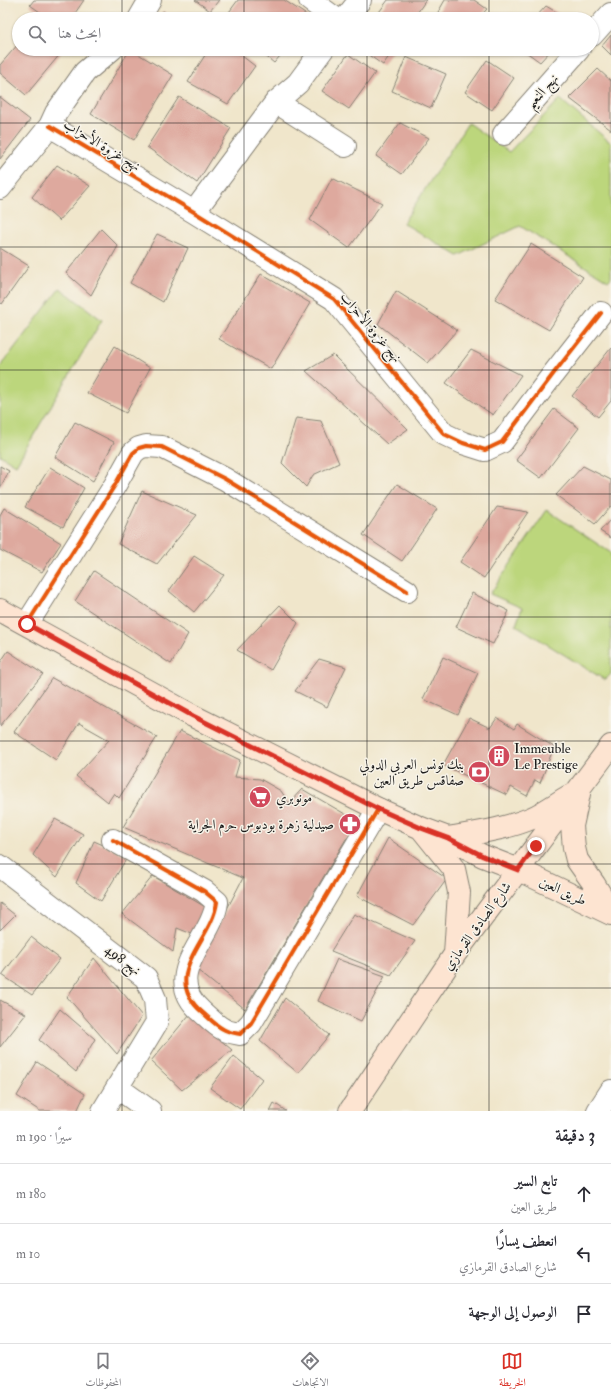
<!DOCTYPE html>
<html lang="ar">
<meta charset="utf-8">
<style>
:root{--surface:#fff;--page:#f2f2f3;--text:#2b2b33;--muted:#7c7c81;--line:#e1e1e2;--accent:#d93025}
body{margin:0;font-family:"IM FELL Double Pica",Amiri,serif;background:var(--page);color:var(--text);direction:rtl}
.stop{position:absolute;width:12px;height:12px;margin:-9px;border:3px solid #d93025;border-radius:50%;background:#fff}
.stop.end{background:#d93025;border-color:#fff;box-shadow:0 1px 4px #0008}
.list{margin:0;padding:0;list-style:none}
h2{display:flex;justify-content:space-between;align-items:center;height:52px;margin:0;padding:0 16px;font-size:17px}
h2 small{font-size:13px;font-weight:400;color:var(--muted)}
.list li{display:grid;grid-template-columns:26px 1fr auto;gap:12px;align-items:center;box-sizing:border-box;height:60px;padding:0 16px;border-top:1px solid var(--line)}
.list b{display:block;font-size:15px;white-space:nowrap}
.list p{margin:0;font-size:13px;white-space:nowrap;color:var(--muted)}
.list em{font-size:13px;font-style:normal;color:var(--muted)}
.icon{flex:none;width:22px;height:22px;fill:none;stroke:currentColor;stroke-width:2;stroke-linecap:round;stroke-linejoin:round}
.map{position:relative;flex:none;width:611px;height:1111px;overflow:hidden;direction:ltr}
.search{position:absolute;background:var(--surface);box-shadow:0 1px 3px #0004;left:12px;right:12px;top:12px;height:44px;display:flex;align-items:center;gap:10px;box-sizing:border-box;padding:0 14px;border-radius:22px;color:var(--muted);font-size:15px}
.sheet{height:232px;background:var(--surface)}
nav{display:flex;justify-content:space-around;align-items:center;box-sizing:border-box;height:56px;border-top:1px solid var(--line);background:var(--surface);font-size:11px;color:var(--muted)}
nav a{display:grid;justify-items:center;gap:2px}
nav .on{color:var(--accent)}
.map>svg:first-child{display:block}
.green{fill:#bcd67b;stroke:#6c794c}
.building{fill:#dea99e}
.lines{fill:none;stroke-linecap:round;stroke-linejoin:round}
.street-casing{stroke:#868174;stroke-width:24}
.secondary-casing{stroke:#868174;stroke-width:24}
.street{stroke:#fff;stroke-width:22}
.secondary{stroke:#fde4d1;stroke-width:22}
.cycleway-casing{stroke:#f7f3e8;stroke-width:6}
.cycleway{stroke:#e8590c;stroke-width:4}
.route{stroke:#d93025;stroke-width:5}
.grid{fill:none;stroke:#1c1c1c;stroke-width:1;stroke-opacity:0.55}
.labels{text-anchor:middle;dominant-baseline:central;stroke-width:3;stroke-linejoin:round;paint-order:stroke}
.street-label{font-size:14px;fill:#1c1c1c;stroke:#f7f3e8}
.poi-label{font-size:14px;fill:#1c1c1c;stroke:#f7f3e8;text-anchor:start}
</style>
<div class="map">
<svg width="611" height="1111" viewBox="0 0 611 1111">
<rect width="100%" height="100%" fill="#f7f3e8"/>
<filter id="ink" filterUnits="userSpaceOnUse"><feTurbulence type="fractalNoise" baseFrequency=".025" numOctaves="2"/><feDisplacementMap in="SourceGraphic" scale="8" xChannelSelector="R" yChannelSelector="G"/><feConvolveMatrix kernelMatrix="1 2 1 2 8 2 1 2 1" color-interpolation-filters="sRGB"/></filter>
<filter id="wash" filterUnits="userSpaceOnUse"><feTurbulence type="fractalNoise" baseFrequency=".012" numOctaves="4" result="noise"/><feDisplacementMap in="SourceGraphic" scale="16" xChannelSelector="R" yChannelSelector="G"/><feGaussianBlur stdDeviation="0.9" result="paint"/><feColorMatrix in="noise" values="0 0 0 0 0 0 0 0 0 0 0 0 0 0 0 0 0 1.4 0 .05"/><feComposite in="paint" operator="in"/></filter>
<g filter="url(#wash)">
<rect width="100%" height="100%" fill="#f0e6cb"/>
<path class="green" d="M560 99 611 143V278L608 281 520 226 458 256 403 223 468 123 509 152Z
M60 288 102 320 16 465 0 455V367Z
M547 510 611 553V674L605 680 516 625 522 608 490 594Z"/>
<g id="blocks">
<path class="building" d="M34 0H84L71 19H50L30 5Z
M195 0H219L210 11Z
M238 0H284L311 18 310 19H224Z
M388 0H426L413 19H374Z
M445 0H474L487 9 478 19H443L437 14Z
M546 6 568 19H534Z
M163 11 175 19H158Z
M611 35V55L602 46Z
M19 43V49H57L61 53 26 95 0 73V65Z
M130 49 173 75 134 140 91 114Z
M209 49H233L255 66 228 104 188 82Z
M257 49H286L274 63Z
M360 49H394L383 65Z
M522 49H552L540 62Z
M348 54 375 73 349 109 322 91Z
M406 57 446 74 431 108 392 91Z
M487 60 514 78 492 110 465 92Z
M598 69 611 81V130L569 98Z
M0 97 30 120 0 159Z
M179 97 231 128 197 183 147 147Z
M400 123 429 138 402 174 376 156Z
M57 165 90 186 59 221 32 197Z
M332 178 382 203 349 248 310 220Z
M101 229 118 246 91 295 66 273Z
M157 234 188 248 163 302 130 283Z
M531 244 583 277 549 330 495 299Z
M0 248 29 266 2 304 0 302Z
M261 274 310 303 271 369 219 339Z
M396 291 457 330 428 363 378 324Z
M115 346 150 368 126 413 87 393Z
M611 348V401L598 417 572 396Z
M471 350 521 375 493 415 446 383Z
M333 355 408 429 387 444 306 371Z
M554 409 579 428 541 478 516 460Z
M296 418 321 421 339 463 313 475 306 487 282 463Z
M75 422 114 442 93 481 55 457Z
M0 466 9 471 0 488Z
M583 466 611 480V506L595 524 556 495Z
M50 467 84 488 63 527 25 507Z
M397 484 437 509 402 561 363 535Z
M142 491 197 515 157 564 118 544Z
M497 507 528 512 484 578 460 562Z
M4 508 61 543 42 572 0 550V515Z
M611 519V538L600 531Z
M194 556 224 575 194 612 169 591Z
M94 571 188 634 171 664 75 601Z
M472 593 509 611 493 644 456 627Z
M280 605 298 623 271 670 237 650Z
M8 651 43 674 0 726V663Z
M443 657 478 673 458 715 423 699Z
M319 659 346 667 327 707 295 691Z
M52 678 157 737 119 798 114 793 108 802 76 776 109 740 79 723 56 760 14 732Z
M469 718 490 728 497 718 514 729 517 724 554 747 540 783 535 780 527 796 511 787 507 795 443 765Z
M180 731 240 760 235 777 260 779 281 791 289 803 302 789 364 825 346 839 245 1009 196 969 243 878 123 827Z
M55 819 83 834 57 877 33 855Z
M388 838 447 879 413 925 357 896Z
M94 841 128 856 101 901 76 883Z
M153 876 207 908 192 934 177 928 173 952 122 914Z
M0 903 15 915 0 930Z
M354 914 415 941 391 975 331 951Z
M31 937 60 959 32 995 2 975Z
M94 958 142 1016 117 1054 67 997Z
M337 959 385 976 361 1021 318 1001Z
M285 998 329 1035 298 1073 260 1041Z
M0 1000 26 1014 0 1047Z
M60 1009 95 1039 76 1072 39 1040Z
M190 1014 232 1050 182 1090 151 1061Z
M234 1056 262 1079 240 1109 210 1088Z
M37 1062 85 1094 77 1111H40L17 1096Z
M274 1103 286 1111H270Z"/>
</g>
</g>
<g filter="url(#ink)">
<use href="#blocks" fill-opacity="0" stroke="#868174" stroke-width="1"/>
<g class="lines">
<g class="street-casing">
<path id="street" d="M310 0 336 19
M139 19 150 0
M345 19 360 0
M592 35 611 14
M276 102 345 146
M50 126 194 212 334 299 444 434 463 443 485 450 502 442 554 373 601 313
M504 134 579 49
M0 188 50 126 56 113 85 72 112 49
M194 212 276 102 298 83 323 49
M27 624 115 485 133 453 139 448 146 446 162 447 225 479 407 591
M113 840 204 891 217 902C212 941 159 975 202 1012 208 1017 215 1025 223 1029 227 1032 235 1033 240 1034L251 1023 378 809
M0 866 146 978 155 999 157 1022 103 1111
M118 1088 150 1111
M598 1111 611 1091"/>
</g>
<g class="secondary-casing">
<path id="secondary" d="M0 610 193 716 378 809 421 828 448 838 483 856 519 870 611 914
M579 794 572 826 574 848 577 860 594 884 611 912
M421 828 454 869 459 892 455 954
M448 838C476 833 506 829 532 818 545 812 557 803 569 796
M350 1111 455 954 611 746"/>
</g>
<use href="#street" class="street"/>
<use href="#secondary" class="secondary"/>
<g class="cycleway-casing">
<path id="cycleway" d="M50 126 194 212 334 299 444 434 463 443 485 450 502 442 554 373 601 313
M27 624 115 485 133 453 139 448 146 446 162 447 225 479 407 591
M113 840 204 891 217 902C212 941 159 975 202 1012 208 1017 215 1025 223 1029 227 1032 235 1033 240 1034L251 1023 378 809"/>
</g>
<use href="#cycleway" class="cycleway"/>
</g>
</g>
<g class="lines" filter="url(#ink)">
<path class="route" d="M27 624 193 716 378 809 421 828 448 838 483 856 518 870 536 846"/>
</g>
<path class="grid" d="M122 0V19M244 0V19M367 0V19M489 0V19M122 49V1111M244 49V1111M367 49V1111M489 49V1111M0 123H611M0 247H611M0 370H611M0 494H611M0 617H611M0 741H611M0 864H611M0 988H611"/>
<defs>
<g id="building-disc" transform="scale(1.15)"><circle r="9.5" fill="#d1495b" stroke="#f7f3e8"/><path d="M-4-6H4V6H1V3H-1V6H-4ZM-2.5-4.3h1.7v1.8h-1.7ZM.8-4.3h1.7v1.8H.8ZM-2.5-1h1.7V.8h-1.7ZM.8-1h1.7V.8H.8Z" fill="#fff"/></g>
<g id="bank-disc" transform="scale(1.15)"><circle r="9.5" fill="#d1495b" stroke="#f7f3e8"/><path d="M-6-4H6V4H-6ZM0-2.3a2.3 2.3 0 1 0 0 4.6a2.3 2.3 0 1 0 0-4.6Z" fill="#fff"/></g>
<g id="supermarket-disc" transform="scale(1.15)"><circle r="9.5" fill="#d1495b" stroke="#f7f3e8"/><path d="M-6-5.5h2.5l.6 2H6L4.5 2H-2.5L-4.4-4H-6ZM-1.5 3.2a1.3 1.3 0 1 0 .1 0ZM3 3.2a1.3 1.3 0 1 0 .1 0Z" fill="#fff"/></g>
<g id="pharmacy-disc" transform="scale(1.15)"><circle r="9.5" fill="#d1495b" stroke="#f7f3e8"/><path d="M-2-6h4v4h4v4h-4v4h-4v-4h-4v-4h4Z" fill="#fff"/></g>
</defs>
<g fill-rule="evenodd">
<use href="#building-disc" x="499" y="756"/>
<use href="#bank-disc" x="479" y="772"/>
<use href="#supermarket-disc" x="260" y="797"/>
<use href="#pharmacy-disc" x="350" y="824"/>
</g>
<g class="labels">
<g class="street-label">
<text transform="translate(542 91) rotate(-48)">نهج النعيم</text>
<text transform="translate(102 145) rotate(31)">نهج غزوة الأحزاب</text>
<text transform="translate(371 327) rotate(50)">نهج غزوة الأحزاب</text>
<text transform="translate(563 891) rotate(25)">طريق العين</text>
<text transform="translate(477 926) rotate(-54)">شارع الصادق القرمازي</text>
<text transform="translate(123 960) rotate(37)">نهج 498</text>
</g>
<g class="poi-label">
<text x="514" y="748">Immeuble<tspan x="514" dy="16">Le Prestige</tspan></text>
<text x="464" y="764" text-anchor="end">بنك تونس العربي الدولي<tspan x="464" dy="16">صفاقس طريق العين</tspan></text>
<text x="276" y="797">مونوبري</text>
<text x="334" y="824" text-anchor="end">صيدلية زهرة بودبوس حرم الجراية</text>
</g>
</g>
</svg>
<div class="stop" style="left:27px;top:624px"></div>
<div class="stop end" style="left:536px;top:846px"></div>
<div class="search"><svg class="icon" aria-label="search" viewBox="0 0 24 24"><circle cx="10" cy="10" r="6"/><path d="M15 15l6 6"/></svg>ابحث هنا</div>
</div>
<section class="sheet">
<h2>3 دقيقة<small>سيرًا · 190 m</small></h2>
<ul class="list">
<li><svg class="icon" aria-label="ahead" viewBox="0 0 24 24"><path d="M12 20V5M6 11l6-6 6 6"/></svg><div><b>تابع السير</b><p>طريق العين</p></div><em>180 m</em></li>
<li><svg class="icon" aria-label="left" viewBox="0 0 24 24"><path d="M17 20v-9H6M10 6l-5 5 5 5"/></svg><div><b>انعطف يسارًا</b><p>شارع الصادق القرمازي</p></div><em>10 m</em></li>
<li><svg class="icon" aria-label="arrive" viewBox="0 0 24 24"><path d="M6 21V4h12l-3 4 3 4H6"/></svg><div><b>الوصول إلى الوجهة</b></div></li>
</ul>
</section>
<nav>
<a class="on"><svg class="icon" aria-label="map" viewBox="0 0 24 24"><path d="M3 6l6-2 6 2 6-2v14l-6 2-6-2-6 2zM9 4v14M15 6v14"/></svg>الخريطة</a>
<a><svg class="icon" aria-label="directions" viewBox="0 0 24 24"><path d="M12 3l9 9-9 9-9-9zM9 14v-3h6M13 9l2 2-2 2"/></svg>الاتجاهات</a>
<a><svg class="icon" aria-label="saved" viewBox="0 0 24 24"><path d="M7 4h10v16l-5-4-5 4z"/></svg>المحفوظات</a>
</nav>
